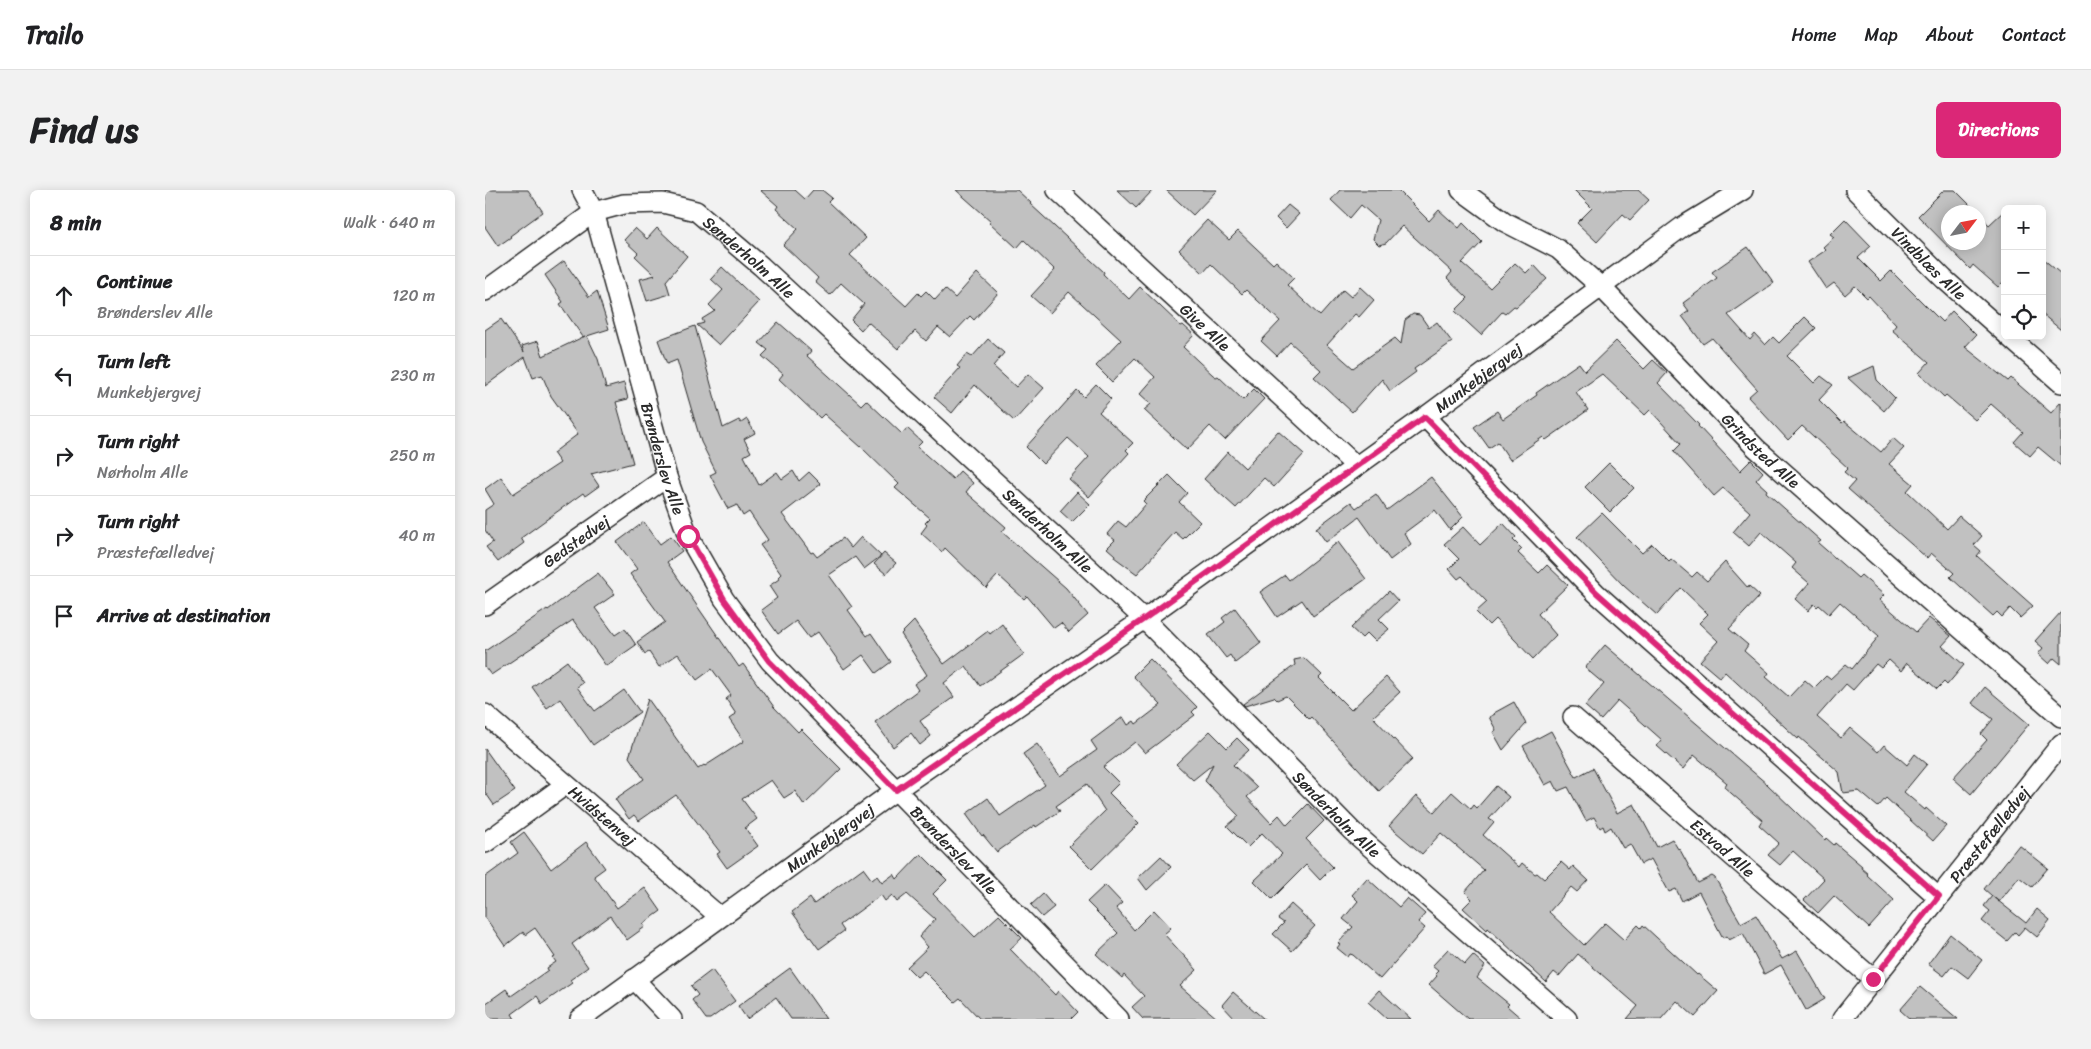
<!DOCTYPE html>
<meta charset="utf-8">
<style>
:root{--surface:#fff;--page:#f2f2f2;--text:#202124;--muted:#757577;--line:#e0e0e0;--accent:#db2777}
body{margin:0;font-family:Sriracha,sans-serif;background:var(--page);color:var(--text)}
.controls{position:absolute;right:15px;top:15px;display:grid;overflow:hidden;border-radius:8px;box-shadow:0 2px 12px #0003}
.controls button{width:45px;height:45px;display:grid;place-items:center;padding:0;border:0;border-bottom:1px solid var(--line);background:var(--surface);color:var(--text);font:25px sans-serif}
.compass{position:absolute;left:1456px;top:15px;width:45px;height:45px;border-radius:50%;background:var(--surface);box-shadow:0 2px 12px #0003;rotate:58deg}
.stop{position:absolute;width:15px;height:15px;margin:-11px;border:4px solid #db2777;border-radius:50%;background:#fff}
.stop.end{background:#db2777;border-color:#fff;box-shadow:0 1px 5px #0008}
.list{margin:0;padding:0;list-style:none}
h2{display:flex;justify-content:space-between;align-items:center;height:65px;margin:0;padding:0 20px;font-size:21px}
h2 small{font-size:16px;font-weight:400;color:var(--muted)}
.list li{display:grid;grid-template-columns:32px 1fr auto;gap:15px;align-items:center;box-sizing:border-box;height:80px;padding:0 20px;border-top:1px solid var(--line)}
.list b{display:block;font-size:19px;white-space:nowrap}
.list p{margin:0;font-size:16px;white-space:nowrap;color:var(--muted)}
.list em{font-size:16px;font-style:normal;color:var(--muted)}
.icon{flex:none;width:28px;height:28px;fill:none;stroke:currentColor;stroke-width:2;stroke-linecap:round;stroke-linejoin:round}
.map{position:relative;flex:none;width:1576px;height:829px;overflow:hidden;border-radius:8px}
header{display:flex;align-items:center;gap:30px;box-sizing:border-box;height:70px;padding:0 25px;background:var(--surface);border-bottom:1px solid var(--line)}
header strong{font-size:24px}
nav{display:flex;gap:28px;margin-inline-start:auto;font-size:18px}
.intro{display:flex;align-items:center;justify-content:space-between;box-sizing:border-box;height:120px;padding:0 30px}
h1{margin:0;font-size:35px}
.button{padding:12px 22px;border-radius:8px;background:var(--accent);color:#fff;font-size:18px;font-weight:700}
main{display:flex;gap:30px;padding:0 30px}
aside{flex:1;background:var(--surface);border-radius:8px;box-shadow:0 2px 12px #0003}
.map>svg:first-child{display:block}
.building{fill:#c1c1c1;stroke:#2b2b2b}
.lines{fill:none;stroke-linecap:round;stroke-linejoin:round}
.minor-casing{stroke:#2b2b2b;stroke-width:22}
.minor{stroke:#fff;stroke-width:19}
.route{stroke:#db2777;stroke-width:6}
.labels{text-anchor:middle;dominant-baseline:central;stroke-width:4.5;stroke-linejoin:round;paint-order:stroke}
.street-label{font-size:16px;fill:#2b2b2b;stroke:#fff}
</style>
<header>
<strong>Trailo</strong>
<nav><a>Home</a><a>Map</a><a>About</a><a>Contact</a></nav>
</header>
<div class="intro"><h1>Find us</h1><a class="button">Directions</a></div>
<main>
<aside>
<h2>8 min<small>Walk · 640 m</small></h2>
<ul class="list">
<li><svg class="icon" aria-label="ahead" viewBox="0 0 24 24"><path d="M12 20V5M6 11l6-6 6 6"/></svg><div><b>Continue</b><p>Brønderslev Alle</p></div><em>120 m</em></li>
<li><svg class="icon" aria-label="left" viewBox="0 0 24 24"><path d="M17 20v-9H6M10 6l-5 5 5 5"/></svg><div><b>Turn left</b><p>Munkebjergvej</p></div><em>230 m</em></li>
<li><svg class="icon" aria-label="right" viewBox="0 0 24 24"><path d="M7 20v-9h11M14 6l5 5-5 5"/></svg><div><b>Turn right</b><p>Nørholm Alle</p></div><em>250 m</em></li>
<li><svg class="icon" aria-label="right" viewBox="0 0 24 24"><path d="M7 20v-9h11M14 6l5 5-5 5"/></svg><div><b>Turn right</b><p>Præstefælledvej</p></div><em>40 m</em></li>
<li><svg class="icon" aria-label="arrive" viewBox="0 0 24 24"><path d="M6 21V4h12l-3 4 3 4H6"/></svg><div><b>Arrive at destination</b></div></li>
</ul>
</aside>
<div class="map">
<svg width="1576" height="829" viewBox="0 0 1576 829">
<rect width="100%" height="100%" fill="#f2f2f2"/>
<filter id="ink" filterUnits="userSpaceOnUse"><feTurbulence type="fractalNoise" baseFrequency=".02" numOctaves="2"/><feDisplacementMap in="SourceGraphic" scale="10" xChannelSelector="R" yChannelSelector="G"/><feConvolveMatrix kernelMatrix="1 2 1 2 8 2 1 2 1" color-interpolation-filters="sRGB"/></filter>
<g filter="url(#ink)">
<path class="building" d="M0 0H43L58 22 25 46 26 47 13 56 0 37Z
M275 0H310L320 9 328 0H337L347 8 343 12 381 48 365 65 421 116 433 103 436 106 441 101 450 110 460 99 470 108 492 83 513 103 489 130 485 126 465 147 453 137 441 151 430 141 413 159 383 132 376 140 366 130 379 114 356 93 345 105 330 92 333 88 298 55 313 39 291 19 293 16Z
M471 0H532L546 13 545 14 619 82 618 84 644 109 655 97 696 136 698 135 709 145 698 157 728 185 731 187 733 186 758 210 769 199 779 209 740 250 725 236 702 260 659 220 666 214 655 204 670 187 650 168 627 192 611 176 636 150 584 102 565 123 546 106 570 80 539 50 532 58 504 32 506 31Z
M632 0H668L651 18Z
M681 0H732L708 25Z
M855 0H913L944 31 954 20 974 38 978 33 997 52 977 73 1005 98 1030 73 1041 83 1049 75 1062 89 1031 117 1029 116 1020 124 1017 122 996 145 970 121 983 108 962 88 967 82 917 36 901 53 894 55 888 49 893 30 876 15 865 28 846 10Z
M1089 0H1153L1164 10 1145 30 1138 24 1112 52 1092 33 1107 18Z
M1459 0H1470L1492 22H1464V52H1494V24L1504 35 1520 20V90L1513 97 1488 75 1485 79 1433 26Z
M803 15 814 24 801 38 791 28Z
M1360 29 1386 56 1373 68 1396 91 1406 81 1457 132 1467 121 1491 145 1480 157 1523 191 1526 188 1566 223 1576 212V276L1553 257 1545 266 1529 252 1538 242 1506 214 1490 230 1461 205 1459 207 1434 183 1444 172 1407 140 1411 135 1384 106 1382 108 1370 96 1360 105 1349 93 1341 99 1323 72 1341 60 1338 57 1349 47 1345 44Z
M722 30 744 50 753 41 788 74 791 71 809 88 802 95 835 126 858 100 866 107 875 97 889 110 874 127 870 124 842 155 868 178 910 148 916 154 920 130 928 124 935 125 944 138 952 132 967 152 929 179 931 182 905 201 897 189 867 222 829 187 836 180 805 152 792 166 776 151 795 131 761 100 757 104 726 74 718 83 694 60Z
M150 38 162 49 172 38 202 66 181 91 185 104 162 111 155 89 170 85 150 66 153 63 139 50Z
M1263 57 1289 93 1243 125 1265 150 1270 144 1280 155 1288 147 1294 153 1320 127 1331 138 1302 166 1329 193 1336 186 1348 195 1334 210 1357 233 1359 231 1396 262 1408 248 1419 258 1404 274 1428 294 1422 301 1462 339 1474 326 1497 346 1489 355 1496 361 1492 366 1548 416 1535 428 1525 418 1517 427 1512 422 1508 426 1465 387 1469 383 1446 363 1442 368 1363 299 1370 291 1359 282 1363 278 1317 236 1303 250 1263 207 1272 199 1227 148 1218 154 1197 126 1204 121 1198 113 1232 88 1227 82Z
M1557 68 1576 84V140L1557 124Z
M79 71 104 107 112 101 124 139 102 146 113 169 121 198 139 193 143 209 131 212 148 273 106 284 114 296 100 306 98 303 36 348 39 353 13 372 1 357 8 352 0 340V320L9 314 0 299 16 287 28 304 75 273 68 263 93 244 66 206 57 185 48 188 40 167 0 196V140L16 129 39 162 37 156 53 151 58 166 100 146 98 147 75 114 78 112 60 85Z
M237 77 274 112 234 155 212 135 219 133 217 129 230 121 224 115 238 100 226 89Z
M293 132 326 161 322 166 376 215 381 210 417 244 422 238 437 252 432 257 468 289 475 281 488 293 481 302 521 337 517 342 581 398 603 425 584 442 576 433 569 438 542 406 539 409 513 385 501 398 460 358 457 362 436 343 442 335 440 333 445 328 410 298 414 294 376 257 339 224 335 228 294 189 298 184 277 166 283 160 274 153Z
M210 136 238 238 254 230 256 233 262 229 270 243 259 249 266 262 259 266 274 295 292 282 297 289 308 281 314 291 324 282 336 294 297 324 326 363 328 362 332 367 358 348 366 358 376 347 396 366 379 379 370 367 344 385 367 417 363 420 382 446 386 443 406 472 391 483 378 465 359 479 333 442 324 448 311 431 293 444 276 420 292 408 284 396 294 389 293 387 296 384 275 355 283 350 264 322 258 326 252 315 243 319 225 285 231 282 216 252 192 170 182 174 173 150Z
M503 149 519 163 508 176 531 197 543 184 559 198 529 231 490 195 467 223 449 207 475 178 472 176 482 164 487 167Z
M1131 151 1159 179 1168 170 1182 183 1173 193 1214 235 1213 236 1255 281 1266 270 1278 282 1271 290 1282 300 1281 302 1336 351 1333 353 1373 388 1376 385 1399 405 1394 410 1431 442 1444 428 1466 446 1457 456 1479 475 1462 495 1459 492 1452 499 1422 473 1416 481 1404 470 1396 478 1391 474 1368 500 1361 494 1332 527 1356 548 1365 538 1393 562 1399 555 1422 575 1430 564 1442 574 1419 602 1440 620 1441 618 1461 636 1448 651 1401 608 1393 617 1374 601 1358 603 1354 582 1314 547 1313 549 1240 482 1235 488 1215 471 1233 451 1214 433 1223 424 1196 398 1172 425 1139 396 1092 347 1117 323 1157 363 1167 354 1184 371 1186 369 1207 387 1212 382 1222 391 1240 372 1263 398 1264 396 1275 406 1244 439 1263 455 1259 461 1284 483 1281 487 1304 507 1320 490 1329 498 1341 486 1345 489 1361 474 1367 479 1394 446 1355 412 1344 424 1334 415 1332 417 1329 414 1323 421 1310 409 1324 393 1307 378 1311 373 1276 342 1264 356 1248 342 1265 322 1238 298 1229 306 1189 261 1196 254 1165 220 1160 225 1117 184 1091 202 1103 220 1061 250 1058 247 1025 270 1013 252 1004 258 989 237 1012 221 1018 229 1052 205 1051 203 1094 173 1100 181Z
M1389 176 1392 190 1410 208 1399 221 1363 188Z
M611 194 626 209 614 222 648 253 641 260 644 263 604 307 584 289 604 267 583 248 558 274 541 257 592 200 599 207Z
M793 241 819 264 789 297 779 288 751 318 719 289 743 262 760 278Z
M1124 273 1149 298 1125 322 1100 297Z
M684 285 702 303 694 312 715 332 698 349 690 342 652 384 629 367 630 365 622 358 630 350 622 344 633 331 641 337 661 314 658 311Z
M946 287 978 327 965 340 950 320 919 343 926 354 905 370 874 327 841 352 831 338 866 312 871 318 891 304 902 320Z
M592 302 605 314 587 332 575 321Z
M159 332 175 354 186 346 197 361 182 372 254 477 258 474 289 517 313 542 316 539 356 579 319 615 310 601 299 608 286 590 257 609 272 629 260 638 273 656 242 678 232 664 235 662 191 605 154 631 149 625 144 629 130 609 159 589 144 567 163 509 213 579 219 575 220 576 259 551 244 529 251 524 241 509 246 505 227 479 212 490 193 464 174 477 164 462 160 464 152 452 180 432 145 384 152 379 132 352Z
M1018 333 1031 347 1028 350 1037 359 1033 363 1054 383 1062 375 1083 395 1053 424 1071 445 1048 469 1010 429 1004 435 991 422 1002 412 977 386 973 389 964 379 974 369 959 354 978 337 995 355Z
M853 352 881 389 828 426 817 410 792 427 775 402 800 385 804 390Z
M399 363 411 373 401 384 389 374Z
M113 383 130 404 110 418 130 445 139 439 141 440 151 455 121 476 88 430 6 485 0 477V461L62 419 63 420Z
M904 401 913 411 894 429 904 439 890 451 882 443 877 448 866 438Z
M750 418 776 453 750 473 745 465 741 468 723 445 740 432 737 428Z
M1576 422V474L1569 468 1564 474 1553 464 1558 458 1550 451Z
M429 431 459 474 503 441 505 444 517 434 539 464 495 496 481 476 459 493 469 507 435 531 446 546 435 555 426 543 408 557 390 532 433 500 429 494 442 485 416 444Z
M1120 455 1282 594 1340 650 1341 648 1349 655 1350 653 1377 676 1376 678 1383 684 1382 685 1409 710 1384 738 1349 706 1333 723 1319 710 1339 689 1308 661 1295 675 1283 665 1294 653 1274 635 1277 630 1239 597 1242 593 1209 565 1198 579 1172 556 1177 550 1133 511 1116 530 1100 516 1119 494 1100 478Z
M819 468 837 485 834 488 866 520 901 487 915 502 888 527 928 569 894 601 826 527 824 529 801 506 792 510 789 507 760 516 758 514 810 475 809 470Z
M665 469 712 517 707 522 710 525 660 563 650 552 618 577 634 593 624 603 654 633 607 679 584 656 620 621 602 594 571 616 575 621 551 637 550 635 512 662 498 645 497 646 481 624 503 608 515 626 560 595 538 564 552 554 575 586 612 560 606 551 638 527 643 535 649 531 651 534 676 515 648 486Z
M82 471 98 493 92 497 110 521 139 500 155 522 108 555 75 509 62 518 47 497Z
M1500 497 1544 534 1486 604 1468 588 1502 550 1496 544 1508 529 1487 513Z
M1029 512 1041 534 1018 560 1008 542 1011 540 1004 527 1010 524 1009 523Z
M725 541 742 558 752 548 764 560 748 575 772 598 762 607 786 633 794 625 802 635 823 614 839 631 821 649 848 677 835 690 821 675 787 709 769 691 797 664 777 643 763 657 742 636 754 626 720 591 728 574 708 590 691 574Z
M1066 541 1091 587 1108 578 1132 623 1149 614 1172 657 1187 649 1193 659 1194 658 1213 693 1227 686 1230 688 1256 733 1271 725 1297 769 1312 761 1340 809 1321 820 1296 775 1279 784 1258 743 1244 750 1241 746 1238 748 1214 702 1197 711 1191 699 1184 702 1166 669 1156 674 1145 654 1138 658 1126 637 1120 641 1118 636 1115 638 1109 627 1101 631 1083 597 1073 601 1068 591 1060 595 1038 556Z
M0 559 30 601 9 615 0 602Z
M1011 596 1024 607 1004 629 1009 632 998 645 1034 677 1037 673 1050 684 1052 683 1059 689 1076 672 1085 680 1088 676 1103 690 1092 702 1086 697 1064 722 1099 755 1120 733 1139 750 1153 735 1156 738 1158 735 1212 785 1213 784 1233 801 1210 827 1192 811 1176 829H1142L1153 816 1093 764 1074 786 1069 782 1061 792 1003 738 1002 740 978 718 987 709 980 702 999 680 956 643 937 664 904 636 931 606 949 622 967 602 986 619 989 615 992 618Z
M39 642 66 679 101 652 120 678 109 686 132 718 160 698 176 721 158 734 160 737 142 750 125 726 87 754 103 777 85 790 87 793 57 814 52 806 27 824 30 829H0V814L21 799 26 806 63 780 62 778 71 772 68 768 70 767 50 738 40 745 38 742 20 756 0 727V687L33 663 26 652Z
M1534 655 1563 678 1547 697 1534 687 1514 712 1499 699Z
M436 664 462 690 448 704 490 747 514 725 537 748 525 759 570 805 573 801 593 822 586 829H495L475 808 470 812 439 781 432 787 422 777 443 757 434 747 450 729 422 704 412 712 407 705 400 711 396 705 355 735 359 741 334 759 307 722 325 708 329 714 378 678 387 690 392 686 397 693 409 684 412 689Z
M676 666 686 677 662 700 653 688Z
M882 688 914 717 922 708 940 724 933 732 940 738 895 789 868 765 865 764 863 767 852 758 855 754 853 753 868 737 858 729 873 711 867 705Z
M620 695 637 713 631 718 649 740 669 720 686 738 679 744 712 780 695 796 733 829H658L647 817 659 806 639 785 637 788 611 764 633 743 602 712Z
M558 704 569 717 557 727 546 715Z
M1507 706 1541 733 1552 719 1565 730 1552 747 1540 737 1533 745 1530 742 1522 751 1497 731 1505 721 1499 716Z
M806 714 830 736 807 761 788 744 799 733 793 729Z
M1465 744 1497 770 1483 788 1467 776 1459 786 1443 774Z
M963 759 980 774 988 765 1000 776 992 788 1024 814 1022 816 1037 829H983L944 795 952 786 950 784 953 781 947 776Z
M305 778 341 829H306L291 807 262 829 253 816Z
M227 780 250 811 225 829H221L207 810 213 805 206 796Z
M1435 797 1473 829H1425L1415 820Z
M894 800 926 829H902L883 812Z
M748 802 779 829H750L737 815Z"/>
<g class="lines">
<g class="minor-casing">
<g id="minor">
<path id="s1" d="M97 0 109 22 182 287 203 346 239 409 285 471 634 829"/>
<path id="s2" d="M572 0 870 275"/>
<path id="s3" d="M976 0 1020 32 1073 59 1116 97 1271 258 1576 527"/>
<path id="s4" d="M1370 0 1459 89 1520 143"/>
<path id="s5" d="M0 101 109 22 139 14 178 13 211 21 276 76 659 429 867 641 1082 829"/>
<path d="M1523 146 1576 193"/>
<path d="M940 227 1111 403 1453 707"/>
<path id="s6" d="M0 415 182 287"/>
<path id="s7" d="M0 524 235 727"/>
<path id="s8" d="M1088 527 1388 789"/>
<path d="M0 653 80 595"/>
<path d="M149 789 187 829"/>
<path id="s9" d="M95 829 411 600 659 429 940 227 1197 37 1258 0"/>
<path id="s10" d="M1357 829 1576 554"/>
</g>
</g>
<use href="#minor" class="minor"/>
</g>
</g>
<g class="lines" filter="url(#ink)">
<path class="route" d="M203 346 239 409 284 471 411 600 659 429 940 227 1112 403 1454 706 1388 789"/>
</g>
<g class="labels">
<g class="street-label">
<text stroke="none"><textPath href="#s5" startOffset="309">Sønderholm Alle</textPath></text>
<text stroke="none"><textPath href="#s4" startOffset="104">Vindblæs Alle</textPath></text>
<text stroke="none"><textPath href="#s2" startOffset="202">Give Alle</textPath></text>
<text stroke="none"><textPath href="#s9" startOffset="1104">Munkebjergvej</textPath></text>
<text stroke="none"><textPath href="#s3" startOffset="400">Grindsted Alle</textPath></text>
<text stroke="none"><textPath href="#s1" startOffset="281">Brønderslev Alle</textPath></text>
<text stroke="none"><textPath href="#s5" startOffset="714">Sønderholm Alle</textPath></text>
<text stroke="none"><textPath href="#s6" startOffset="111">Gedstedvej</textPath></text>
<text stroke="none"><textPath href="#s5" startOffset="1119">Sønderholm Alle</textPath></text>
<text stroke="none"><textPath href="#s7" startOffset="155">Hvidstenvej</textPath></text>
<text stroke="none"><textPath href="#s10" startOffset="236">Præstefælledvej</textPath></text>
<text stroke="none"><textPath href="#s9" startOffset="309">Munkebjergvej</textPath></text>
<text stroke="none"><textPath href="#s8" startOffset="199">Estvad Alle</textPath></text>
<text stroke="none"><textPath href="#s1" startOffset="776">Brønderslev Alle</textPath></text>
</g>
</g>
</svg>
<div class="controls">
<button>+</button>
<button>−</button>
<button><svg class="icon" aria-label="locate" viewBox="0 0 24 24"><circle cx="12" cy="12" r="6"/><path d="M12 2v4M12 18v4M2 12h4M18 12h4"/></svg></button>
</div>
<svg class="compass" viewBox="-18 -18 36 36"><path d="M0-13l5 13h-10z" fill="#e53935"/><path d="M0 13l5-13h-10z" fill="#757577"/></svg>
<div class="stop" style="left:203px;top:346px"></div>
<div class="stop end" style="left:1388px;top:789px"></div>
</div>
</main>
